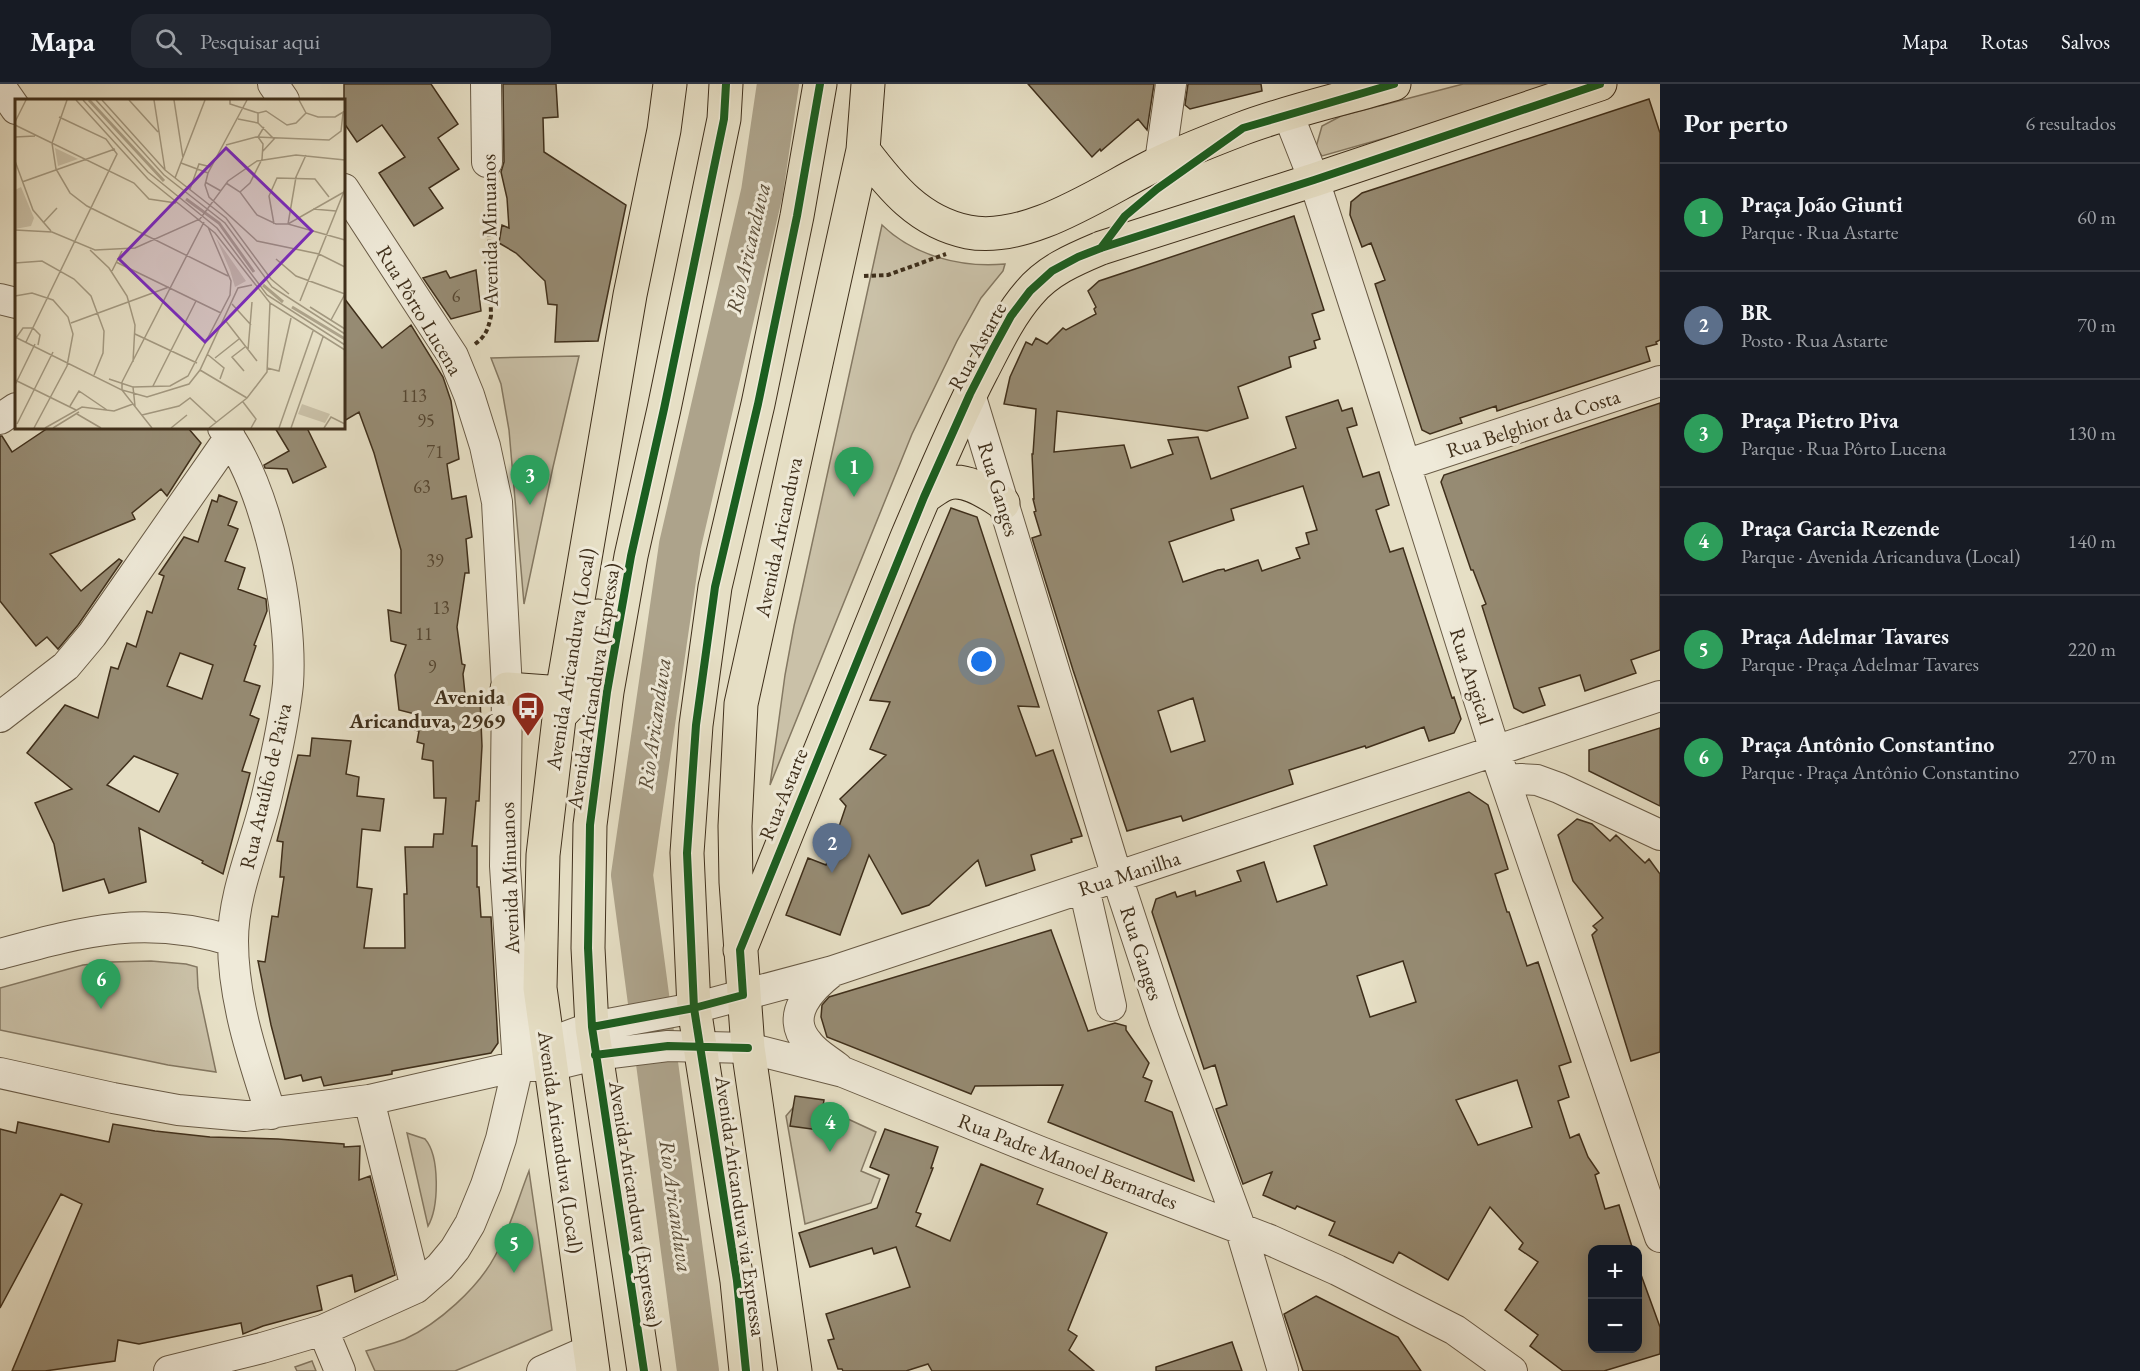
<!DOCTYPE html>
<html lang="pt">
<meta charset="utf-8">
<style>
:root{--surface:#171b24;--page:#242831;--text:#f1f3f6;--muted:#9ea1a6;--line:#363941;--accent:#c59692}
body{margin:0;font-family:"EB Garamond",serif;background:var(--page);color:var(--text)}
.controls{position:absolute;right:18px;bottom:18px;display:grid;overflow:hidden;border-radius:12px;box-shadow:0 3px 15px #0003}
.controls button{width:54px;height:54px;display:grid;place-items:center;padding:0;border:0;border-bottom:2px solid var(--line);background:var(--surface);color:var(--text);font:30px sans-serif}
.you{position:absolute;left:982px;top:578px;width:21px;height:21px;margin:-15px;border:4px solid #fff;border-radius:50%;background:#1a73e8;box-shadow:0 0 0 9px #1a73e833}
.badge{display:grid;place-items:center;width:39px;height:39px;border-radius:50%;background:var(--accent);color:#fff;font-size:20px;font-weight:700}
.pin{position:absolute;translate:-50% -50px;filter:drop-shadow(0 2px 3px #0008)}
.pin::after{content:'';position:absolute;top:32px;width:21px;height:18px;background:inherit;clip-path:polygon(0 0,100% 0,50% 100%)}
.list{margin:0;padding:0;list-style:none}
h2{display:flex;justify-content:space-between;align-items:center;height:78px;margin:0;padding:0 24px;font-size:26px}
h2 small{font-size:20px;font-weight:400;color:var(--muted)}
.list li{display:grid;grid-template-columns:39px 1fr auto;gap:18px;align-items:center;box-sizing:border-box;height:108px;padding:0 24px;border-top:2px solid var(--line)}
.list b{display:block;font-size:22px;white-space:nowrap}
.list p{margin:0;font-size:20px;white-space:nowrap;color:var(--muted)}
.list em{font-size:20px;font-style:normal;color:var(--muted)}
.icon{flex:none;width:33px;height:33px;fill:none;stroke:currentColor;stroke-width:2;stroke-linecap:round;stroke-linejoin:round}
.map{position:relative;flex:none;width:1660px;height:1287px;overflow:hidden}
header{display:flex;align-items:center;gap:36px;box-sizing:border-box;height:84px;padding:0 30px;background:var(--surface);border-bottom:2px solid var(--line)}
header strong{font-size:28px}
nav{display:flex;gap:33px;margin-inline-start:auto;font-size:21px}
.search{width:420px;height:54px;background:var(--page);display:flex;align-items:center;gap:15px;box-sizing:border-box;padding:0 21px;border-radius:18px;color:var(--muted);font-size:22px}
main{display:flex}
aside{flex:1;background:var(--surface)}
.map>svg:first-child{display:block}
.green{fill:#cac1a8;stroke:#847862;stroke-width:1.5}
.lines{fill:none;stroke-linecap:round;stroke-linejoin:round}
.river{stroke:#ada38b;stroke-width:42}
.building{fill:#968b73;stroke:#3f2f1b;stroke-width:1.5;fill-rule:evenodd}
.minor-casing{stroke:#695b46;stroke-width:32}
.major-casing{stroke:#3f2f1b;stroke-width:35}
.highway-casing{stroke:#3f2f1b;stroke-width:35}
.path{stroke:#3f2f1b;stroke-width:4;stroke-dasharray:4.5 3;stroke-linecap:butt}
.minor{stroke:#efead9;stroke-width:30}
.major{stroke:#e6dfc5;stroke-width:33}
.highway{stroke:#e6dfc5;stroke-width:33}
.cycleway-casing{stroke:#efead9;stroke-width:11}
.cycleway{stroke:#1b5e20;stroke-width:8}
.labels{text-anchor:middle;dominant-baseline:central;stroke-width:6;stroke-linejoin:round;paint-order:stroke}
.number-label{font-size:18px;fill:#554631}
.street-label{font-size:21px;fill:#3f2f1b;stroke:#efead9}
.poi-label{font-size:21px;font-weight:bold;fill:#3f2f1b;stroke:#efead9;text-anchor:end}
.water-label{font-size:22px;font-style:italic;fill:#5a4c37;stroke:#efead9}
.inset-river{fill:none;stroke:#ada38b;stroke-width:3}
.inset-road{fill:none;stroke:#a39981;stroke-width:1.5}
.view{fill:#7b2cbf;fill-opacity:0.15;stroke:#7b2cbf;stroke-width:3}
.inset-edge{fill:none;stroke:#3f2f1b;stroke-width:3}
</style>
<header>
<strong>Mapa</strong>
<div class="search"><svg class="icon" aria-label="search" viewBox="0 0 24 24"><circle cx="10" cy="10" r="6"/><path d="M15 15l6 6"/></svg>Pesquisar aqui</div>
<nav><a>Mapa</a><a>Rotas</a><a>Salvos</a></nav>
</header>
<main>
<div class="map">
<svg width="1660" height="1287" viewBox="0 0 1660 1287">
<rect width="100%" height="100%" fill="#e6dfc5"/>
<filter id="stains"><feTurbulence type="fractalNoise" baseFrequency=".00333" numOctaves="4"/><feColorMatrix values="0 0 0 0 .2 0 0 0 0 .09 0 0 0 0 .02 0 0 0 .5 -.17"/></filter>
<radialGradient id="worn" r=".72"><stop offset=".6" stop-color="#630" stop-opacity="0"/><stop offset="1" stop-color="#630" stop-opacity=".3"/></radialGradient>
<path class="green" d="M1463 0H1550L1438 39 1322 72 1316 63 1322 42 1341 32Z
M882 141C914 172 961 184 1005 180L1003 187 981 214 957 257 912 350 770 701 785 591 794 542Z
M579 272 553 383 524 520 509 346 501 300 491 274Z
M151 877 186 880 197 883 198 904 216 988 168 981 0 946V904L83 881 111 878Z
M797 1019 822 1023 876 1048 861 1087 880 1095 871 1119 805 1140 786 1032Z
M407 1049 425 1055C440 1072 439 1123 428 1142Z
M529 1087 552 1246 455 1287H375L366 1267C379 1263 393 1260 405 1255 438 1240 478 1204 495 1172 510 1145 518 1115 529 1087Z
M312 1277 316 1287H297L295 1283Z"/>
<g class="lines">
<path class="river" d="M698 1287 632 791 680 461 762 108 778 0"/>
</g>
<path class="building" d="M344 0H431L458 40 438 54 459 85 429 104 443 124 414 142 379 89 405 73 382 41 357 58 344 39Z
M503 0H556L558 33 543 34 544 68 626 121 598 257 555 258 557 221 548 220 545 197 516 169 499 159 502 141 509 144 507 114 501 88 504 78Z
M1028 0H1154L1147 46 1138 35 1101 67 1100 65 1092 73Z
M1188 0H1261L1262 7 1190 25 1185 21Z
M1649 15 1660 49V256L1656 258 1657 260 1646 263 1650 277 1497 327 1496 322 1460 334 1462 339 1430 350 1422 346 1375 200 1385 196 1371 159 1362 163 1350 131 1351 118 1362 109Z
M1294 132 1324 226 1312 230 1320 255 1314 257 1316 264 1289 273 1291 283 1238 303 1248 334 1207 347 1057 327 1054 368 1124 361 1131 384 1173 370 1168 356 1198 353 1211 395 1296 364 1286 333 1338 316 1342 327 1352 324 1357 341 1347 344 1363 393 1379 388 1389 421 1376 426 1390 468 1403 464 1452 614 1454 613 1461 635 1454 649 1429 657 1424 643 1366 664 1365 662 1289 686 1293 700 1183 737 1181 732 1127 747 1073 586 1032 454 1041 451 1034 428 1036 427 1033 415H1034L1032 370H1033L1036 325 1004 320 1010 293 1026 258 1032 261 1036 254 1047 260 1063 244 1066 246 1096 230 1094 225 1096 223 1088 207 1099 197ZM1303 402 1317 446 1306 449 1309 460 1296 464 1300 474 1262 487 1258 476 1225 487 1224 485 1218 486 1183 498 1169 458 1234 436 1231 425ZM1193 614 1205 657 1171 668 1158 627Z
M476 186 481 227 451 235 423 194 446 187 450 194Z
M344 214 382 264 411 241 443 293 451 317 459 375 447 380 452 415 466 412 472 453 466 455 469 489H465L457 543 462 580 465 581 463 590 465 610 480 614 482 662 479 717H476L472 762H477V803H479L481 833H491L498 959 491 969 392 987V990L324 1002 321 993 303 997 301 991 285 995 271 941 258 877 265 878 272 832 278 833 284 793H280L283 758 277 757 298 671 310 672 312 654 351 657 346 690 359 693 357 712 384 715 380 747 362 745 357 803 372 805 364 864H405L404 810H407L405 763H433L434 750H443L446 714H434L433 677 422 675 424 660 417 658 419 647 411 645 415 630 399 626 395 591 406 561 391 557 388 526 401 529V466L374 369 359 328 344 337Z
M1660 319V566L1631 576 1636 589 1585 607 1580 591 1539 604 1545 621 1523 629 1514 624 1482 522 1486 520 1473 486H1471L1441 398 1444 391Z
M48 344H188L201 359 167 412 161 405 132 429 135 435 50 470 81 507 119 475 122 477 78 541 58 565 47 553 36 562 0 517V352H2L12 368Z
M275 344H307L326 383 293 399 287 385 265 384 264 381 289 367Z
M219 411 237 418 228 441 238 445 225 477 245 484 238 505 266 515 267 527 254 561 256 562 244 597 260 602 250 631 259 635 242 687 250 689 223 790 202 779 203 777 139 744 146 798 109 809 104 795 63 807 54 760 35 719 72 705 27 669 65 621 98 634 111 583 118 585 127 559 136 563 147 527 152 529 164 492 159 490 184 453 198 458 212 416 217 418ZM180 569 213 581 202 615 167 602ZM134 672 178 690 159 728 107 701Z
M951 424 977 433 1039 623 1018 622 1036 672 1053 666 1082 752 1071 755 1072 758 1031 771 1035 786 986 802 978 776 929 821 902 830 869 771 840 851 786 831 808 774 826 781 846 722 840 715 886 671 870 665 890 618 870 616Z
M1660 644V722L1589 687V666Z
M1469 708 1488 721 1508 785 1495 790 1507 828H1509L1527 882 1538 878 1571 978 1559 982 1569 1013 1558 1017 1570 1054 1579 1050 1588 1073 1599 1089 1595 1091 1605 1125 1619 1121 1633 1166H1593V1264H1638V1188H1640L1660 1243V1270L1604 1287H1563L1530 1262 1538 1251 1505 1226 1538 1178 1519 1165 1523 1159 1490 1123 1448 1196 1399 1168 1393 1179 1329 1151 1335 1138 1297 1122 1295 1125 1263 1111 1272 1088 1243 1100 1216 1025 1227 1021 1215 981 1204 985 1152 828 1156 815 1175 808 1177 813 1195 807 1196 812 1241 797 1237 787 1264 778 1277 818 1327 801 1314 762ZM1403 877 1416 918 1370 933 1357 892ZM1517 996 1532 1043 1478 1061 1456 1016Z
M1577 735 1592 740 1610 757 1616 751 1645 779 1649 775 1660 790V968L1631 977 1592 851 1597 846 1593 842 1603 834 1573 797 1558 751Z
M1051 846 1088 947 1115 939 1126 942V946L1149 979 1143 993 1152 997 1145 1017 1172 1028 1194 1097 1048 1038 1063 1001 975 1002 971 1010 827 953 821 933 822 921 829 913Z
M795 1012 824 1016 819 1046 790 1042Z
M18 1038 109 1058 113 1040 155 1047 210 1053 278 1055 344 1060V1063L360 1062 359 1096 370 1092 395 1191 355 1208 352 1191 317 1202 322 1226 263 1242 243 1250 241 1239 139 1260 118 1256 115 1277 45 1287H12L82 1120 61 1110 0 1224V1045L16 1049Z
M885 1045 938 1063 931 1084H933L916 1128 921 1130 916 1142 950 1157 981 1080 1043 1105 1037 1120 1107 1149 1068 1246 1077 1252 1069 1266 1094 1287H932L928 1280 906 1287H843L842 1285H838L828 1256 834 1255 826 1230 910 1203 896 1163 874 1170 872 1164 810 1183 799 1149 877 1124 889 1091 870 1083Z
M1316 1212 1398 1253 1421 1287H1303L1284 1230Z
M1232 1258 1242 1287H1156V1283Z"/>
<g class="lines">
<g class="minor-casing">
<path id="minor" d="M273 0 284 16
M486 0 487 78
M0 2 16 25
M1288 30 1314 96 1371 272 1495 667 1660 1153
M1160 78 1171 0
M0 215 16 219
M970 310 1117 793 1164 936 1240 1143 1283 1287
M0 335 16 324
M223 344C267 402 293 527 288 600 284 639 275 678 266 716 255 762 233 809 233 857 233 916 253 975 271 1030
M1405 381 1660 297
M0 633 66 582 92 551 230 353
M1506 696 1521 695 1537 696 1559 704 1660 751
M1084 804 1111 922
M0 870C85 847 146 830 233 857
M833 887C811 904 784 931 808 959 815 969 828 976 838 984
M528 975 546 960 592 943 694 924 833 887 1660 612
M0 989 113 1014 178 1026 245 1032 369 1016 518 982H550L595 971 668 962 748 964 843 988 1041 1068 1270 1156 1337 1186 1455 1246 1512 1287
M369 1016 416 1204
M323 1246 340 1287
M169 1287 262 1264 323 1246 416 1204 440 1183 455 1165 470 1140 486 1101 501 1055 518 982 505 782 507 605 497 418 485 362 469 311 453 272 344 105
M542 1287 590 1266"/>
</g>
<g class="major-casing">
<path id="major" d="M863 66C891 103 919 138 968 148 1031 160 1107 103 1161 78 1187 66 1215 55 1241 45 1291 26 1343 15 1394 0
M924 413C931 409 937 403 945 400 964 392 988 409 1003 419
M507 605 562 609
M740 866C795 728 851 590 907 453 931 397 954 341 982 287 996 260 1009 232 1029 209 1048 186 1075 175 1101 164L1314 96 1600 0
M593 1287 540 904 543 771 562 609 630 211 664 46 670 0
M795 1287 748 964 736 798 735 742 741 620 863 66 868 0"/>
</g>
<g class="highway-casing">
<path id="highway" d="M559 632 582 608 598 532
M644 1287 592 943 588 864 590 741 607 608 631 472 664 325 724 35 726 0
M746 1287 737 1197 694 924 687 769 696 641 715 503 758 320 797 132 820 0"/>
</g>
<path class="path" d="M864 192 888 191 946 170
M475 260C486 252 488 245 491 232L488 102"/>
<use href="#minor" class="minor"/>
<use href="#major" class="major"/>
<use href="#highway" class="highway"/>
<g class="cycleway-casing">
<path id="cycleway" d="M1101 164 1125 132 1157 105 1243 44 1394 0
M592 943 694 924 743 911 740 866 924 413 970 310 993 265 1011 232 1030 207 1052 187 1078 173 1101 164 1314 96 1600 0
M595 971 668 962 748 964
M644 1287 592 943 588 864 590 741 607 608 631 472 664 325 724 35 726 0
M746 1287 737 1197 694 924 687 769 696 641 715 503 758 320 797 132 820 0"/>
</g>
<use href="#cycleway" class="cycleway"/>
</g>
<defs>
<g id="bus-pin" transform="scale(1.725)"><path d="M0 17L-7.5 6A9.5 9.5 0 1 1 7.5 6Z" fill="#8f2418" stroke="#efead9"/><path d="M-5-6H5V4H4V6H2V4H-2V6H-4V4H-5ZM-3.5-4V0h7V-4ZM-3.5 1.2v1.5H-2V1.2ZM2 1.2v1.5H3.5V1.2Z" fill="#fff"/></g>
</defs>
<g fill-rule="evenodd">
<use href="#bus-pin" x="528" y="624"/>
</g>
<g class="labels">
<g class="number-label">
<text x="456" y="211">6</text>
<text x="414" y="311">113</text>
<text x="426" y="336">95</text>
<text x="435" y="367">71</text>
<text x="422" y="402">63</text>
<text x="435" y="476">39</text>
<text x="441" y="523">13</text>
<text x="424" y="549">11</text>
<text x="432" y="582">9</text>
</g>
<g class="street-label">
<text transform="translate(489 146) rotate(-91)">Avenida Minuanos</text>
<text transform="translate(420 226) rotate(59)">Rua Pôrto Lucena</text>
<text transform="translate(977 262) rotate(-61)">Rua Astarte</text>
<text transform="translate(1533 339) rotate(-18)">Rua Belghior da Costa</text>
<text transform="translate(999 405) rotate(73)">Rua Ganges</text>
<text transform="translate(778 453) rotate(-78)">Avenida Aricanduva</text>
<text transform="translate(570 575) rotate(-81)">Avenida Aricanduva (Local)</text>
<text transform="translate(1472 592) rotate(72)">Rua Angical</text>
<text transform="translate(593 602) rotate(-81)">Avenida Aricanduva (Expressa)</text>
<text transform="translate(265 702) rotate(-77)">Rua Ataúlfo de Paiva</text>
<text transform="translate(783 710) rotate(-68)">Rua Astarte</text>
<text transform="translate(1129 789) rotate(-18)">Rua Manilha</text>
<text transform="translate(509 794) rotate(-92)">Avenida Minuanos</text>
<text transform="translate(1142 869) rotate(72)">Rua Ganges</text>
<text transform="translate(561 1058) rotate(82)">Avenida Aricanduva (Local)</text>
<text transform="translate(1068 1077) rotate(21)">Rua Padre Manoel Bernardes</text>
<text transform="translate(636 1120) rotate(81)">Avenida Aricanduva (Expressa)</text>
<text transform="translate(741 1122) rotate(82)">Avenida Aricanduva via Expressa</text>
</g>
<g class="poi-label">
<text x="505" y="612">Avenida<tspan x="505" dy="24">Aricanduva, 2969</tspan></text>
</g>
<g class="water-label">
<text transform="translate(748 164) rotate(-77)">Rio Aricanduva</text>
<text transform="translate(654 640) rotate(-82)">Rio Aricanduva</text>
<text transform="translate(676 1122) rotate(82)">Rio Aricanduva</text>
</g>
</g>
<g transform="translate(15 15)">
<rect width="330" height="330" fill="#e6dfc5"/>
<path d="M40 49 63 60 43 67ZM6 88 19 119 16 127 0 130V91ZM201 139 231 182 220 188 215 171ZM287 305 315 315 310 324 283 315Z" fill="#cac1a8"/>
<path class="inset-river" d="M74 1 149 82M171 100 204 124 239 173M248 186 268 203M277 208 330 240"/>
<path class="inset-road" d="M52 1 37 44 41 70 55 94 72 107 213 177M61 1 133 80 200 134 255 204 330 251M68 1 133 73 202 129 252 196 330 246M81 1 149 76 210 124 257 188 330 235M87 1 150 71 211 119 256 180 274 195M114 1 143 33M139 1 150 71M159 1 168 59M215 1V5L243 14M232 1 193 74 190 86 194 98 242 142 304 155 330 168M284 1 291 14 303 18H320L330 12M223 20 243 24M0 23 11 1M0 26 119 84 134 100 161 104M0 38 20 37M211 46 241 38 314 41 326 32 328 14M248 52 259 40 243 24V14L251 12 272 26 281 24 291 14M291 56 281 78 273 125 330 141M0 62 18 111 36 132M166 64 193 74M160 79 190 1M7 83 100 50M190 83 206 92M211 84 225 93 242 116 261 125H273L329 93M175 90 184 65 196 68M225 93 235 84 247 60 248 45 243 38 249 28M298 110 321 112M28 124 42 109M259 125 254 97 262 79 300 80 314 98M0 131 37 133 80 151 120 149 185 120 213 82 242 62 281 56 330 61M75 151 94 169 112 197 120 226 118 263M261 160 281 177 330 195M101 163 206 214M0 164 27 162 59 180 76 197 89 232 88 254 79 276M97 172 107 152M0 197 17 194 38 201 53 218 58 235 52 267 19 329M285 202 330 90M217 205 236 226M295 208 330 230M210 221 242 262M316 221 330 195M56 224 154 188M120 235 182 264M0 238 107 291 137 329M1 239 8 229H18L25 236 23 246M11 243 102 55 91 40 44 18M233 251 237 203M192 255 209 269 205 280M200 259 224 240M252 269 264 272 276 219M185 271 232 299M229 272 217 258 230 248M94 280 118 288 120 307M0 281 61 311M107 283 189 123M107 283V291L132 298 174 285 185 271 223 189 237 186M0 286 20 245M138 287 181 202M118 288 155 287 173 277 215 196 216 182 193 128M228 303 241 320 236 329M55 307 64 292 92 311M62 315 86 329M127 316 164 307 175 299 201 323M2 325 38 253M30 329 67 308 99 312 118 305M38 329 64 313M156 329 172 316M194 329 232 299 252 273 255 204M264 329 298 232M276 329 308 238M309 329 316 318 330 325"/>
<path class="view" d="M211 49 297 132 190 243 104 160Z"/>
<rect width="330" height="330" class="inset-edge"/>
</g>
<rect width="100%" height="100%" filter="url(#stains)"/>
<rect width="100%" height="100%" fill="url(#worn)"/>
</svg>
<div class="controls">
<button>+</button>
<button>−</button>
</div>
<div class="you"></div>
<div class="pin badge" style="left:854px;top:413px;background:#2e9e5b">1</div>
<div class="pin badge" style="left:832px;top:789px;background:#5c6f8a">2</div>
<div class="pin badge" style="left:530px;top:421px;background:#2e9e5b">3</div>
<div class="pin badge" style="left:830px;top:1068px;background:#2e9e5b">4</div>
<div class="pin badge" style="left:514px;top:1189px;background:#2e9e5b">5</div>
<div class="pin badge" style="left:101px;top:925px;background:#2e9e5b">6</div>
</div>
<aside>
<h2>Por perto<small>6 resultados</small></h2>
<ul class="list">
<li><span class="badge" style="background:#2e9e5b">1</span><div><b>Praça João Giunti</b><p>Parque · Rua Astarte</p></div><em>60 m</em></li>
<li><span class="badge" style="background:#5c6f8a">2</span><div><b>BR</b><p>Posto · Rua Astarte</p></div><em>70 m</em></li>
<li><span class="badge" style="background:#2e9e5b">3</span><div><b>Praça Pietro Piva</b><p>Parque · Rua Pôrto Lucena</p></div><em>130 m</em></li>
<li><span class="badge" style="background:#2e9e5b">4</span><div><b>Praça Garcia Rezende</b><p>Parque · Avenida Aricanduva (Local)</p></div><em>140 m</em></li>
<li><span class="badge" style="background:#2e9e5b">5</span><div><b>Praça Adelmar Tavares</b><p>Parque · Praça Adelmar Tavares</p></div><em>220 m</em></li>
<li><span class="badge" style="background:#2e9e5b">6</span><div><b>Praça Antônio Constantino</b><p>Parque · Praça Antônio Constantino</p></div><em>270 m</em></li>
</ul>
</aside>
</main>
